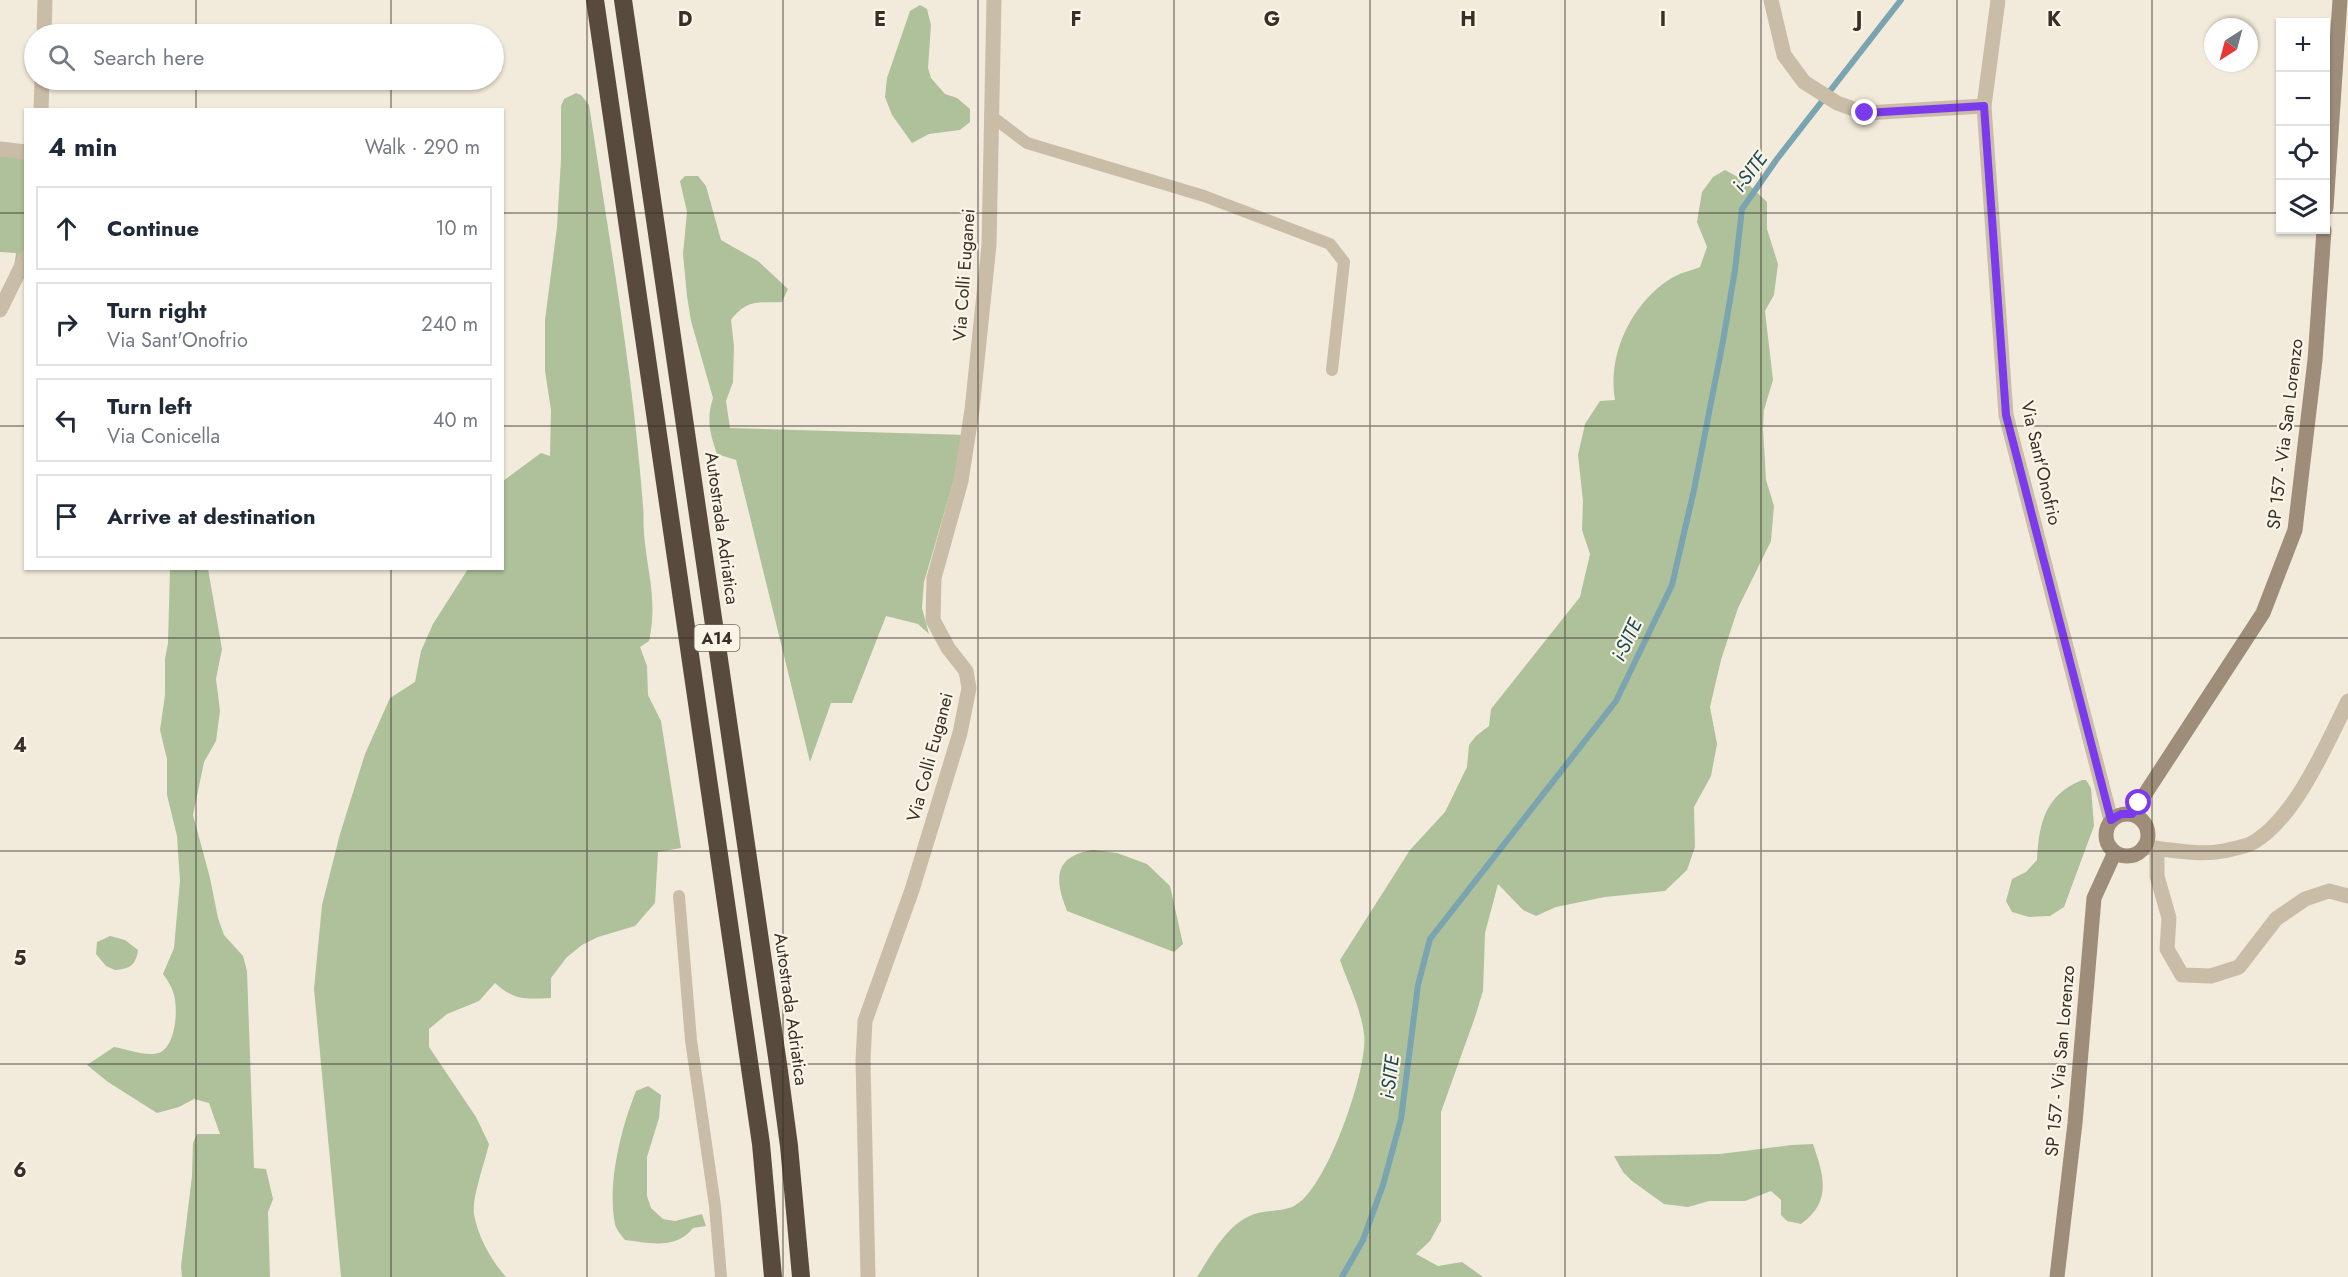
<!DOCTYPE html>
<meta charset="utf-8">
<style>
:root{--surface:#fff;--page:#f2f2f3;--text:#1f2937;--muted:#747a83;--line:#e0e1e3}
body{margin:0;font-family:Jost,sans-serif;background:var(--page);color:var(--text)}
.controls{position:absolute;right:18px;top:18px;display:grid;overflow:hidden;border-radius:0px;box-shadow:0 2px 4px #0004}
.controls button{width:54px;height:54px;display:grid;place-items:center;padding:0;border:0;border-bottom:2px solid var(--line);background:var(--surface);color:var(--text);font:30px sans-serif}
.compass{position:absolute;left:2204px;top:18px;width:54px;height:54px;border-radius:50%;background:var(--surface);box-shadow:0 2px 4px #0004;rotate:216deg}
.stop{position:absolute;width:18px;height:18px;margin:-14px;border:4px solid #7c3aed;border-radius:50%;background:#fff}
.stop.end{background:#7c3aed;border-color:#fff;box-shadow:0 2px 6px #0008}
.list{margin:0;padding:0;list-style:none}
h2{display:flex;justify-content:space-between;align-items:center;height:78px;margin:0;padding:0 24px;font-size:26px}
h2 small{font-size:20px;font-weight:400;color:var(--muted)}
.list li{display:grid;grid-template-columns:39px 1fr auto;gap:18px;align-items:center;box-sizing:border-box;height:84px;margin:0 12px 12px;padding:0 12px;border:2px solid var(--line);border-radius:0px}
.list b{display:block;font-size:22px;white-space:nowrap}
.list p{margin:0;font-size:20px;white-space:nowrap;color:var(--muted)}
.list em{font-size:20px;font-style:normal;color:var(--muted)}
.icon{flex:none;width:33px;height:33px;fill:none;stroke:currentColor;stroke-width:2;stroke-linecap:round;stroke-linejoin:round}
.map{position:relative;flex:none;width:2348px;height:1277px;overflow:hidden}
.search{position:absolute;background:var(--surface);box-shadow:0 2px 4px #0004;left:24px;top:24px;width:480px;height:66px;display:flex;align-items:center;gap:15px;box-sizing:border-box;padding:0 21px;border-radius:33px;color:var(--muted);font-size:22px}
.panel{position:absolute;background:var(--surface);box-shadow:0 2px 4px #0004;left:24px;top:108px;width:480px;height:462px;border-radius:0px}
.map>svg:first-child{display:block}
.green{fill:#aec19b}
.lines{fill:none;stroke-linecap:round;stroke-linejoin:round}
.stream{stroke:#7aa4b0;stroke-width:6}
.service{stroke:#cabda7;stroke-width:12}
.minor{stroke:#cabda7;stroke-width:15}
.tertiary{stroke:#cabda7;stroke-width:15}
.secondary{stroke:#9e8d78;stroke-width:15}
.motorway{stroke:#584b3e;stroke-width:18}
.route{stroke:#7c3aed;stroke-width:8}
.grid{fill:none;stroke:#372f28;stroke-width:1.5;stroke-opacity:0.55}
.labels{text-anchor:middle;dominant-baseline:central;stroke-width:4.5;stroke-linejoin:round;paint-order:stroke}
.shield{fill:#faf5e7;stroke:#726a61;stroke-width:1.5}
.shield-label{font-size:16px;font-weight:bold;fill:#372f28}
.street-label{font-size:18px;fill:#372f28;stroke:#faf5e7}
.water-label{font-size:20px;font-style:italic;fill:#1c4a59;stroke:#faf5e7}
.grid-label{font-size:20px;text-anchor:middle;font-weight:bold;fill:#372f28;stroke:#faf5e7;stroke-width:4.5;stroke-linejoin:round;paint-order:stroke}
</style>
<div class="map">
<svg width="2348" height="1277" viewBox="0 0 2348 1277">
<rect width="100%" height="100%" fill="#f2ebdb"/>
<path class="green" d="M920 5 927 9 931 25 928 68 931 78 945 94 957 98 970 109V122L960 130 929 134 912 143 892 115 885 97 887 78 910 11Z
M576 93 581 95 589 105C609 238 633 372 643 506 644 515 643 524 644 533 647 572 658 600 649 641L640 647 647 666 648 695 661 721 681 848 658 852 655 903 635 926 598 937 582 945 567 957 551 978V998C525 999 515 1001 495 983L479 1001 447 1014 429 1029V1047L476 1117 489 1144C485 1162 472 1197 474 1214 478 1237 491 1260 506 1277H341L314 989 322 905 340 834 365 754 390 698 415 682 421 651 433 624 468 569 502 568 503 481 541 453 550 456 551 410 545 371V320L557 227 561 159V106L564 99Z
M0 154 25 158V279L14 267 16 253 0 252Z
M1725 170 1745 181 1767 202V229L1778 264 1774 295 1765 311 1773 380 1764 410 1763 428 1766 480 1774 506 1771 541 1738 608 1721 660 1710 707 1717 744 1711 776 1694 807 1695 847 1687 870 1665 891 1605 897 1556 907 1536 916 1523 910 1498 884 1485 933 1483 991 1475 1017 1441 1112V1221L1430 1241 1416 1254 1438 1266 1462 1262 1483 1277H1197C1212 1254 1229 1220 1258 1213 1270 1210 1284 1211 1294 1206 1326 1192 1369 1067 1364 1034 1361 1009 1348 983 1340 960L1410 850 1445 812 1467 767 1469 745 1476 736 1489 726 1491 709 1580 597 1590 554 1582 530 1583 501 1578 455 1585 424 1600 401 1615 400C1607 355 1631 304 1670 279 1679 273 1690 271 1700 267L1707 247 1697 222 1702 192 1713 177Z
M685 176H698L706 186 721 240 758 261 788 289 782 302C758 303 747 299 731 320L734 346 733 382 726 401 730 428 967 435 924 582 922 608 929 634 918 624 886 616 852 703H831L810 762 736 460 717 454C710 434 706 419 713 398L691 321 687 296 683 254 687 212 680 181Z
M170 569H208L222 649 216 679 220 711 216 741 204 762 193 815 210 878 218 918 224 935 243 956 247 971 254 1168 266 1169 273 1199 268 1212 270 1277H182L181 1266 192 1176 193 1143 197 1134H220L209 1103 194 1099 179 1107 157 1113 108 1082 87 1065 114 1047C127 1049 149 1058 161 1052 176 1043 178 1010 174 995 172 987 168 981 163 974L174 948 180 881 177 836 167 795V759L160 730 165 695V659L168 643Z
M2082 780H2086L2091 788 2094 826 2064 907 2050 916 2029 917 2012 912 2006 901 2012 879 2026 872 2037 860C2039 823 2045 795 2082 780Z
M1093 850 1117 853 1147 864 1170 886 1183 944 1174 952 1067 911C1054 879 1054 856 1093 850Z
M110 936 125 940 138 950C136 965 130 969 115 970L106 966 96 954 97 942Z
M648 1086 661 1095 659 1118 647 1157V1196L651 1208 663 1219 675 1221 702 1214 706 1226 693 1228C676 1250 649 1243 625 1240 621 1235 616 1229 615 1224 607 1185 621 1128 636 1091Z
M1813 1144C1824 1176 1832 1202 1801 1224L1787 1221 1781 1215V1200L1771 1191 1745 1201H1709L1688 1207 1664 1204 1632 1181 1623 1172 1614 1156 1720 1154 1792 1145Z"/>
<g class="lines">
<path class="stream" d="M1342 1277 1363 1240 1383 1185 1401 1119 1418 985 1430 939 1616 701 1672 585 1694 490 1723 341 1735 270 1742 209 1777 159 1901 0"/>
<path class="service" d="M990 115 1027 143 1204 196 1330 244 1344 262 1332 370
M679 896 691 1040 715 1206 721 1277"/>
<path class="minor" d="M1771 0 1784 55 1804 82 1837 103 1865 113 1984 106
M44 34 45 0
M41 110 42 80
M0 149 26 152
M0 310 26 257
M2157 848V876L2169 918 2167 949 2182 975 2211 976 2239 967 2276 919 2305 899 2329 891 2348 896
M868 1277 863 1061 865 1021 912 890 960 733 969 688 966 671 948 648 933 620 934 578 961 481 972 410 989 245 994 0"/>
<path class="tertiary" d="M1998 0 1984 106 2006 415 2111 820
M2144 847C2169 849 2198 856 2223 851 2232 849 2246 847 2254 842 2296 817 2327 743 2348 701"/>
<path class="secondary" d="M2326 208 2340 0
M2132 814 2263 613 2295 530 2315 360 2324 230
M2106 835a21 21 0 1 1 42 0a21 21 0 1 1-42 0Z
M2057 1277 2075 1123 2094 898 2115 852"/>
<path class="motorway" d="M595 0 761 1144 773 1277
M623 0 779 1071 789 1146 801 1277"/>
</g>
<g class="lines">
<path class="route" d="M1865 113 1984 106 2006 415 2111 820 2121 814H2132L2139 803"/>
</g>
<path class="grid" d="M196 0V34M391 0V34M587 0V1277M783 0V1277M978 0V1277M1174 0V1277M1370 0V1277M1565 0V1277M1761 0V1277M1957 0V1277M2152 0V1277M196 80V110M391 80V110M0 213H26M502 213H2280M2326 213H2348M0 426H26M502 426H2348M196 568V1277M391 568V1277M0 638H2348M0 851H2348M0 1064H2348"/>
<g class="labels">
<rect class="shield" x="694.5" y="625" width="45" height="26" rx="4.5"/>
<g class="shield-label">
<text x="717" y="638">A14</text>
</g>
<g class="street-label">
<text transform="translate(964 275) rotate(-86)">Via Colli Euganei</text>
<text transform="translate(2285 434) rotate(-83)">SP 157 - Via San Lorenzo</text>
<text transform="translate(2041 463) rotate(77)">Via Sant'Onofrio</text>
<text transform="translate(722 528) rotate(82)">Autostrada Adriatica</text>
<text transform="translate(930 757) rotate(-75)">Via Colli Euganei</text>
<text transform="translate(791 1009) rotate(82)">Autostrada Adriatica</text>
<text transform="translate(2060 1061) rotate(-85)">SP 157 - Via San Lorenzo</text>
</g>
<g class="water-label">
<text transform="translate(1750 172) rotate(-53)">i-SITE</text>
<text transform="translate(1627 640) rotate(-64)">i-SITE</text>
<text transform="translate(1390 1077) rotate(-83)">i-SITE</text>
</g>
</g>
<g class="grid-label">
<text x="685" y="26">D</text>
<text x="880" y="26">E</text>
<text x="1076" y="26">F</text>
<text x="1272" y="26">G</text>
<text x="1468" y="26">H</text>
<text x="1663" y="26">I</text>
<text x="1859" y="26">J</text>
<text x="2054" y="26">K</text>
<text x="20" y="752">4</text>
<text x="20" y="965">5</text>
<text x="20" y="1177">6</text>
</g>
</svg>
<div class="controls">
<button>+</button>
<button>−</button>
<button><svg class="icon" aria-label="locate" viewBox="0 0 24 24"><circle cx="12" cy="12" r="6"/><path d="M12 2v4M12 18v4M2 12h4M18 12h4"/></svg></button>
<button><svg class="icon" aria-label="layers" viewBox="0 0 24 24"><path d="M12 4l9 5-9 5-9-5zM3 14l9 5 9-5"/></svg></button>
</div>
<svg class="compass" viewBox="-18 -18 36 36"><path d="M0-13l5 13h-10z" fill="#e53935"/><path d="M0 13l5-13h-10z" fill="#747a83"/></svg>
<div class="stop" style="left:2139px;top:803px"></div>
<div class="stop end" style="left:1865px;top:113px"></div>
<div class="search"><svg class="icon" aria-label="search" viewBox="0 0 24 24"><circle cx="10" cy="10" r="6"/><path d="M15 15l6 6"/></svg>Search here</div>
<section class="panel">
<h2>4 min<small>Walk · 290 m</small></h2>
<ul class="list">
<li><svg class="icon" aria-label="ahead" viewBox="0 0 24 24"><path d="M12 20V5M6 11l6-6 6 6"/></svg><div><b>Continue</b></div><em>10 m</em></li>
<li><svg class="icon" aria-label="right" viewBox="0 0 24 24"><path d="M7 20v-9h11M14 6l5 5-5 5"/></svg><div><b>Turn right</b><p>Via Sant'Onofrio</p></div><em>240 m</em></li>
<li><svg class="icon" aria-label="left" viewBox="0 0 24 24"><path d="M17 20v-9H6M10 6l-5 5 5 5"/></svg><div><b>Turn left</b><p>Via Conicella</p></div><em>40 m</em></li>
<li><svg class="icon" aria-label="arrive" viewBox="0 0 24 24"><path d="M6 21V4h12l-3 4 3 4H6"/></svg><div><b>Arrive at destination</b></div></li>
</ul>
</section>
</div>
